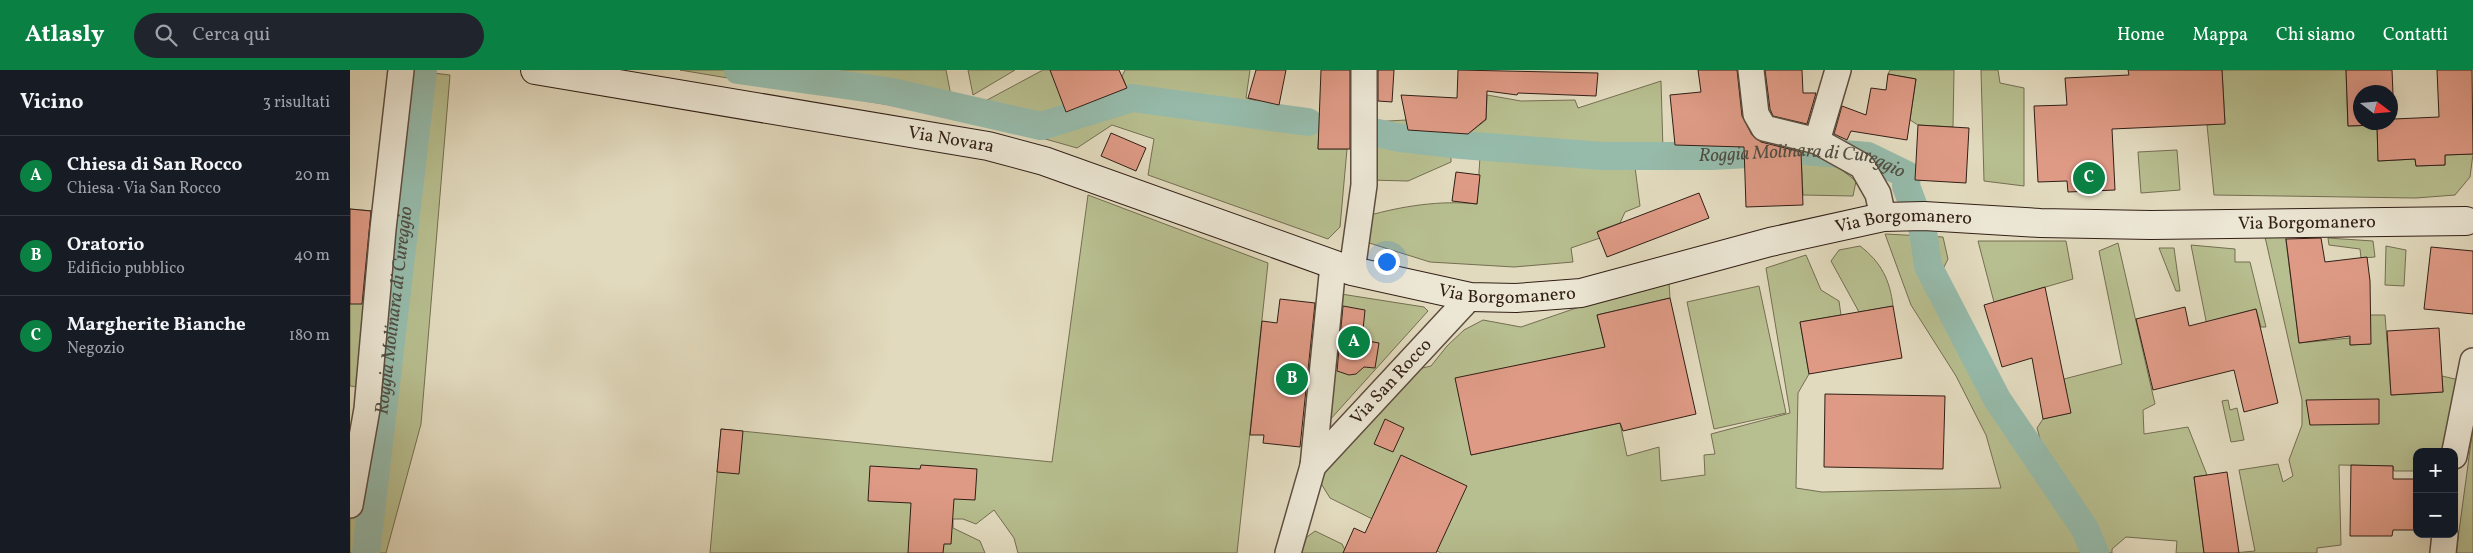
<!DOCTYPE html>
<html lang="it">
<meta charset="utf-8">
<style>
:root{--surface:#171b24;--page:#20242c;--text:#f1f3f6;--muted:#9ea1a6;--line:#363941;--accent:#0b8043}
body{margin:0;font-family:Vollkorn,serif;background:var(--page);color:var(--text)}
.controls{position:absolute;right:15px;bottom:15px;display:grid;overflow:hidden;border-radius:10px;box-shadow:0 5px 20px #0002}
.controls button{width:45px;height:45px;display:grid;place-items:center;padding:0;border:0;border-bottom:1px solid var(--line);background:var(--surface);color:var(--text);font:25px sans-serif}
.compass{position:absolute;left:2003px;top:15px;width:45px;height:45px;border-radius:50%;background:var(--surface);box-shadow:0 5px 20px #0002;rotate:106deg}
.you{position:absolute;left:1036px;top:191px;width:18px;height:18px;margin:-12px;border:4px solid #fff;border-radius:50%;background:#1a73e8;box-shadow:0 0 0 8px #1a73e833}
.badge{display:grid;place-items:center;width:32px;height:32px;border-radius:50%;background:var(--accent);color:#fff;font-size:16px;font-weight:700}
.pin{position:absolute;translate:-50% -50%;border:2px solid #fff;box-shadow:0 1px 5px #0006}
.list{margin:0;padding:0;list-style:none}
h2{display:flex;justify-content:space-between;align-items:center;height:65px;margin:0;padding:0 20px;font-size:21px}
h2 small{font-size:16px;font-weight:400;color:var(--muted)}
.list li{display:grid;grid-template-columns:32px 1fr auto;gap:15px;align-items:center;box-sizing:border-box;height:80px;padding:0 20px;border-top:1px solid var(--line)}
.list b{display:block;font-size:19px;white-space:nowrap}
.list p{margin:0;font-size:16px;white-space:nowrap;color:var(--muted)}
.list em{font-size:16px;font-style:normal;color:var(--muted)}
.icon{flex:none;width:28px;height:28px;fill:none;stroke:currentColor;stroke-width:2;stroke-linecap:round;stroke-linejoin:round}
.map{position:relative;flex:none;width:2123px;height:483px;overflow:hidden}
header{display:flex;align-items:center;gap:30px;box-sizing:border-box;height:70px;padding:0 25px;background:var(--accent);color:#fff}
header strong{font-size:24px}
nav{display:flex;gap:28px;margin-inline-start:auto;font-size:18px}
.search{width:350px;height:45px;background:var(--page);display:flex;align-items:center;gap:12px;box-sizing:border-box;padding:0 18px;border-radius:28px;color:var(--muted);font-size:19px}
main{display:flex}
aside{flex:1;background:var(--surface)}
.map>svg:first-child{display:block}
.green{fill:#b7be8f;stroke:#746e52}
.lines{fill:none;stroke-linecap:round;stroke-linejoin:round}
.canal{stroke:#96bbab;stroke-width:28}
.building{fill:#de9a85;stroke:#311f16;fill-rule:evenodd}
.minor-casing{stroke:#5d4e40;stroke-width:28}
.secondary-casing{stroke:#311f16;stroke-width:30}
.minor{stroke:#ece7d5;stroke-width:25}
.secondary{stroke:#ece7d5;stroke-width:28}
.labels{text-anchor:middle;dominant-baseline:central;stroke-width:4.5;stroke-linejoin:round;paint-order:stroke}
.street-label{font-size:18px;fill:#311f16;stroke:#ece7d5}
.water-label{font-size:19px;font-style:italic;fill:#4f4e43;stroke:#ece7d5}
</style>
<header>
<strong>Atlasly</strong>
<div class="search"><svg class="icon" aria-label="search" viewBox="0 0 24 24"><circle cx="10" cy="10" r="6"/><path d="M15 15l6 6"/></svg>Cerca qui</div>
<nav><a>Home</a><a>Mappa</a><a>Chi siamo</a><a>Contatti</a></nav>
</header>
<main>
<aside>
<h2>Vicino<small>3 risultati</small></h2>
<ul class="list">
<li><span class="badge">A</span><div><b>Chiesa di San Rocco</b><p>Chiesa · Via San Rocco</p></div><em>20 m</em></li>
<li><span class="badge">B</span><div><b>Oratorio</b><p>Edificio pubblico</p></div><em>40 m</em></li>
<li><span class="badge">C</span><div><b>Margherite Bianche</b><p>Negozio</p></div><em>180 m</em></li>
</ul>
</aside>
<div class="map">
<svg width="2123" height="483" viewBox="0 0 2123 483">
<rect width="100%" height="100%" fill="#e2dabe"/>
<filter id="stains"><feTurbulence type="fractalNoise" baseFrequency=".004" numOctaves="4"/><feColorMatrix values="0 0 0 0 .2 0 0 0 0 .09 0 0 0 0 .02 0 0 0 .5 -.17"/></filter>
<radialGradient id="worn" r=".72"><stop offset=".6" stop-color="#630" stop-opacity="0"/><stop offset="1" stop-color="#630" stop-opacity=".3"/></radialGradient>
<path class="green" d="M58 0 100 5 71 354 36 483H0V406L18 408Z
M330 0H596L605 46Z
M618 0H665L623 25Z
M693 0H700L717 42 777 18 772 6 775 0H900L896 28 921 35 970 44 968 79H997L990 157 978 169 798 105 804 69 762 55 727 78 625 49 626 36Z
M1540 0H1604L1603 57 1568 55 1560 50 1566 9 1538 4Z
M1631 0H1648L1650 13 1674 18V116L1634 111Z
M1872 0H1996L1998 56 2027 55 2028 91 2065 89 2066 96 2095 95V85L2123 84 2120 107 2105 125 2066 128 1864 125 1857 55 1875 53Z
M1311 11 1313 80 1330 81 1333 98 1285 97 1290 136 1275 142 1270 153 1248 161 1250 168 1221 178 1223 192 1164 197 1080 192 1016 172 1017 146C1052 136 1091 130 1127 134L1131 71 1101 77V92L1058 111 1019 110 1021 52 1056 50 1058 60 1118 64 1136 50 1137 25 1171 31 1225 30 1228 38Z
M1420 71 1460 75 1506 111 1503 126 1453 125 1451 85 1420 86Z
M1827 80 1830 120 1791 123 1788 82Z
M738 125 918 193 887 483H668L664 468 644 440 626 454 613 449H603V458L630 471 635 483H360L371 359 702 392Z
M0 139 23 141 10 317 0 316Z
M1935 163 1949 273 2000 268V275L2020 274V245H2035L2041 325 2093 322 2092 306 2109 310 2097 382H2067V401H2044L2043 396 1989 395 1991 475 1967 478V483H1883L1905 481 1889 400 1928 394 1933 412 1943 406 1939 390 1952 355V330L1915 167Z
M1535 164 1593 167 1598 189 1589 207 1600 249 1639 331 1671 369 1717 449 1735 437 1694 383 1687 358 1693 349 1720 343 1714 309 1772 294 1749 181 1768 173 1805 334 1793 340 1794 364 1838 357 1857 405 1844 407 1854 483H1826L1827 471 1776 467 1762 479V483H1091L980 428 967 407 1064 300 1081 296 1097 276 1114 260 1133 250 1171 257 1235 235 1319 213 1320 228 1247 245 1255 277 1121 385 1270 353 1277 386 1309 377 1311 411 1355 405 1354 385 1365 384 1361 364 1440 343 1416 198 1456 185 1471 220 1489 231 1491 245 1450 252 1459 304 1448 323 1446 418 1472 422 1651 418 1636 365 1606 306 1561 235Z
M1978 168 2023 171 2025 187 2011 188 2010 179 1979 175Z
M1628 171H1716L1723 209 1644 232Z
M1841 175 1885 179V192H1900L1916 257H1911L1906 239 1872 248 1864 291Z
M1510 176C1531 192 1540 210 1543 236L1509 242 1481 191 1489 180Z
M2036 176 2056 180 2054 216 2035 215Z
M1809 178H1824L1830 221H1826Z
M1409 216 1436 343 1364 359 1337 232Z
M991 224 1074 237 1078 241 978 352Z
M1878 330 1880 340 1887 338 1894 370 1881 372 1872 331Z
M2123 358V483H2106Z
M965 461 992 474 995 480 993 483H944L945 476Z"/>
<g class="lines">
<g class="canal">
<path d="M388 0 537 21 691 56 782 28 958 52"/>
<path id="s1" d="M1009 59 1050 68 1111 75 1252 86H1363L1454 81 1518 86 1557 105 1556 116 1573 161 1578 196 1647 329 1735 459 1745 483"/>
<path id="s2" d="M16 483 73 0"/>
</g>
</g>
<path class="building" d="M700 0H769L777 18 716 42Z
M906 0H936L929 35 898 28Z
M971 0H1000V79H968Z
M1028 0H1044L1042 32 1028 31Z
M1108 0 1248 3 1246 26 1168 23 1167 25 1137 21 1136 49 1118 64 1058 60 1051 25 1107 28Z
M1348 0H1387L1392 46 1402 65 1411 72 1451 82 1453 135 1396 137 1394 77 1325 75 1320 25 1351 22Z
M1415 0H1452L1453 23H1466L1457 54 1423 46 1420 39Z
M1778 0H1872L1875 54 1762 59 1765 120 1718 122 1717 111 1688 112 1684 36 1717 35 1715 8 1779 5Z
M1996 0H2042L2044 49 2089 47 2087 0H2122L2123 84 2095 85V95L2066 96 2065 89 2028 91 2027 55 1998 56ZM2010 22H2040V52H2010Z
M1538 4 1566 9 1557 70 1501 61 1497 70 1484 64 1492 36 1516 45 1521 18 1536 20Z
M1568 55 1619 58 1616 113 1565 110Z
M761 63 796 78 786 101 751 86Z
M1106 102 1130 105 1127 134 1102 131Z
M1349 123 1359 148 1257 187 1247 162Z
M0 139 21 141 12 234H0Z
M1971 168 1975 192 2017 187 2020 211 2021 274 2000 275V266L1949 273 1936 169Z
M2081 177 2123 181V244L2074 239Z
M1695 217 1721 343 1693 349 1682 288 1652 297 1634 235Z
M1320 228 1346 344 1273 361 1270 353 1121 385 1105 308 1255 277 1247 245Z
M930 229 965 233 950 377 913 373 914 365H900L912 251 927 253Z
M993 236 1015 240 1012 270 1029 273 1025 298 1014 297 1006 304 999 305 987 301Z
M1543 236 1552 288 1459 304 1450 252Z
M1835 237 1839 256 1906 239 1928 333 1894 342 1884 300 1803 320 1786 249Z
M2089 258 2093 322 2041 325 2037 261Z
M1475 324 1595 326 1593 399 1474 397Z
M2029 329V354L1960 355 1956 330Z
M1035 349 1054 358 1043 382 1024 374Z
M371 359 393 361 389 404 367 402Z
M1051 385 1117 416 1086 483H993L1004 458 1015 463Z
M571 395 627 399 625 430 604 429 601 474H594L593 483H558L561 433 518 431 520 396 570 399Z
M2001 395 2043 396V409H2067V460H2043L2042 466H2000Z
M1877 402 1889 483H1854L1844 407Z"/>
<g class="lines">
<g class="minor-casing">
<g id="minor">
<path d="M1401 0 1406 44 1414 58 1467 71 1512 96 1528 124 1533 147"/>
<path d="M1467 71 1488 0"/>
<path d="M1002 201 1014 115V0"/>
<path d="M2104 386 2123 291"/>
<path id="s3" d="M963 396 1120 227"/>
<path d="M0 435 17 339 33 159 51 0"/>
<path d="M938 483 963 396 983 195"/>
<path d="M2093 483 2095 464"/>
</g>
</g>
<g class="secondary-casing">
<g id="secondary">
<path id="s4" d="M185 0 638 76 694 91 1002 201 1120 227 1166 228 1231 223 1420 172 1533 147 1574 146 1690 153 1801 155 2116 151"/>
</g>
</g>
<use href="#minor" class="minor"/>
<use href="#secondary" class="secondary"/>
</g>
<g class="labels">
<g class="street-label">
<text stroke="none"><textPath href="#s4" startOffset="422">Via Novara</textPath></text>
<text stroke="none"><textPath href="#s4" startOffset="1812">Via Borgomanero</textPath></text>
<text stroke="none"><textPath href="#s4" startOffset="1408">Via Borgomanero</textPath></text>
<text stroke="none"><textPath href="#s4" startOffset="1002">Via Borgomanero</textPath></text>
<text stroke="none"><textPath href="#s3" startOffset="115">Via San Rocco</textPath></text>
</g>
<g class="water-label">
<text stroke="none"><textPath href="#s1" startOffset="446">Roggia Molinara di Cureggio</textPath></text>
<text stroke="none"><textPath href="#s2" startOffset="244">Roggia Molinara di Cureggio</textPath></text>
</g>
</g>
<rect width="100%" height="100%" filter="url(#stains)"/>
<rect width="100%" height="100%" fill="url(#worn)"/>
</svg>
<div class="controls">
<button>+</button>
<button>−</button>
</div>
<svg class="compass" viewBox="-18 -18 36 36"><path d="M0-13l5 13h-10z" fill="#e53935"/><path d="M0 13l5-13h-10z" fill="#9ea1a6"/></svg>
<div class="you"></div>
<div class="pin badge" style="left:1004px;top:272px">A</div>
<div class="pin badge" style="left:942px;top:309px">B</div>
<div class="pin badge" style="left:1739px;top:108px">C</div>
</div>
</main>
